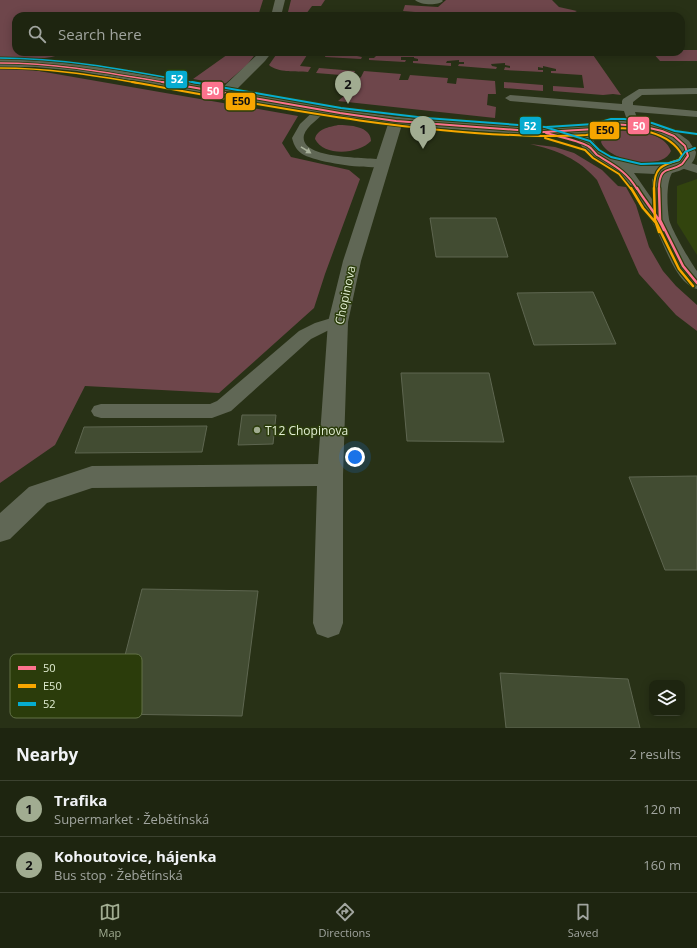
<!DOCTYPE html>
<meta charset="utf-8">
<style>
:root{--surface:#1e2510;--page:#262d19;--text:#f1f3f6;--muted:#a1a59f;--line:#3c4230;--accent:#a1ac91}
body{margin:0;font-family:"Open Sans",sans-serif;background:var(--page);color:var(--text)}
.controls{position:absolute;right:12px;bottom:12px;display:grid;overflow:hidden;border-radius:8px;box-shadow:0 2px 10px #0003}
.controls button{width:36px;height:36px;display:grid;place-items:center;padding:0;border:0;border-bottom:1px solid var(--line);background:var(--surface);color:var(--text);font:20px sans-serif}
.you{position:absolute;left:355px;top:457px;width:14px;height:14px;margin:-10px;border:3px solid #fff;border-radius:50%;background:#1a73e8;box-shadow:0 0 0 6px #1a73e833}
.badge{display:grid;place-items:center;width:26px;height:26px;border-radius:50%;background:var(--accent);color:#111;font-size:13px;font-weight:700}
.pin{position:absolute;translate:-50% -33px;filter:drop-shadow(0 1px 2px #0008)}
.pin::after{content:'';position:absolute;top:21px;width:14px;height:12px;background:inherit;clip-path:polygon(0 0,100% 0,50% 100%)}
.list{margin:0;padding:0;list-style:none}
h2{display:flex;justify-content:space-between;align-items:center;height:52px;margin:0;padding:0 16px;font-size:17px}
h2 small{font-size:13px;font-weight:400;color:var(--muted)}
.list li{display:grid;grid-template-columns:26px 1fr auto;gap:12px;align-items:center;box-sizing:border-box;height:56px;padding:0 16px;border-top:1px solid var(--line)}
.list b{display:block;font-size:15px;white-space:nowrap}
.list p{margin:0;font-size:13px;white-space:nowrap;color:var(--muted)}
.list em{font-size:13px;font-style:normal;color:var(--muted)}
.icon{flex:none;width:22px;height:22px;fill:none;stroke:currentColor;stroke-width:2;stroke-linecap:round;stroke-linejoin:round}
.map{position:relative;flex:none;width:697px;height:728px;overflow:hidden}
.search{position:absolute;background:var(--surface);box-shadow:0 2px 10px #0003;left:12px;right:12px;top:12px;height:44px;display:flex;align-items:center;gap:10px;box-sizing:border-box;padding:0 14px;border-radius:12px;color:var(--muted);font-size:15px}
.sheet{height:164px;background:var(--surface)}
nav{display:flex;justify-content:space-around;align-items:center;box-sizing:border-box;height:56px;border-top:1px solid var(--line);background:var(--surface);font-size:11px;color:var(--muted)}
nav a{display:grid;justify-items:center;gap:2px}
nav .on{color:var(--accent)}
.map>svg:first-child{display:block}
.built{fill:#32440e}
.green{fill:#6e464b}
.building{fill:#424c32;stroke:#5e6650}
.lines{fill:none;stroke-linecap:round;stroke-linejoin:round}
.service{fill:#606755;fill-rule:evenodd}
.minor{fill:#606755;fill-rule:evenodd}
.tertiary{fill:#606755;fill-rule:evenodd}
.bus-1-far2-casing{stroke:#2b3c0b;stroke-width:3}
.bus-1-far1-casing{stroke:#2b3c0b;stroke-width:4}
.bus-1-casing{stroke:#2b3c0b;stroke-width:5}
.bus-2-far2-casing{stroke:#2b3c0b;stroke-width:3}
.bus-2-far1-casing{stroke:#2b3c0b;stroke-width:4}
.bus-2-casing{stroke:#2b3c0b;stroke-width:5}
.bus-3-far1-casing{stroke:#2b3c0b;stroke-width:3}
.bus-3-casing{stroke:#2b3c0b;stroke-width:4}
.bus-1-far2{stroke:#fc738d;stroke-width:1.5}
.bus-1-far1{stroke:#fc738d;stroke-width:2}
.bus-1{stroke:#fc738d;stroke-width:2.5}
.bus-2-far2{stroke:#f7a600;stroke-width:1.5}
.bus-2-far1{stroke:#f7a600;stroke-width:2}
.bus-2{stroke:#f7a600;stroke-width:2.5}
.bus-3-far1{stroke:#06acd0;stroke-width:1.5}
.bus-3{stroke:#06acd0;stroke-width:2}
.oneway{fill:#a8b19a}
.poi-dot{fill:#a1ac91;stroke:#2b3c0b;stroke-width:1.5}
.labels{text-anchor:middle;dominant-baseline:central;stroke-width:3;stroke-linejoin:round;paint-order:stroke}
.street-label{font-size:12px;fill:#e2eed3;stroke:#2b3c0b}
.poi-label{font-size:12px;fill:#e2eed3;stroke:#2b3c0b;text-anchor:start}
.key{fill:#2b3c0b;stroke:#627147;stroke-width:1}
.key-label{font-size:11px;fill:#e2eed3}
.line-badge{stroke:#2b3c0b;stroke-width:1.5}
.badge-label{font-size:11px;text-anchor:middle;font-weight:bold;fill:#fff}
.pale-badge-label{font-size:11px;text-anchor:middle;font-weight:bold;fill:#111}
</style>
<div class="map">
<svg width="697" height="728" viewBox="0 0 697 728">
<rect width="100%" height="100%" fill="#283116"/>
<path class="built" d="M697 179V255L677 223V186Z"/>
<path class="green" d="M0 0H263L258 16H16V52H65C47 62 20 58 0 59Z
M291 0H325L321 6H312L306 14 315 15 314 16H287Z
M446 0H552L559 7 577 11 567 16H426L427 13 403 11 405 5 438 7Z
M681 50H697V61H660L652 52H681Z
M231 52H257L247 65 226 83 222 84 193 79Z
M278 52H315V54H319L318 56 307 55 300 66 311 67 308 72C296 71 278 73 269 65Z
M328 52H591L621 95 613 94 603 95 553 91V86L584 88 582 75 551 73V71H556V69L543 66V68L538 67V70H543V72L504 70 505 67 510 68V66L505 65V63L491 64 492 66 497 67 496 69 458 66 459 64H464V62H459V60L447 61 446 63H451V66L413 63V61H418V59L414 58V57H401V60H406L405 62 369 60V58H374L376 56 364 53 359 54 357 56 362 57 361 59 325 57 326 54 331 55 333 53Z
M0 67H16L298 116 282 143 291 157 349 170 360 179 325 274 314 308 219 393 85 386 55 445 0 483Z
M319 68 355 71 353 76 316 73Z
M364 71 401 74 399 80H408L410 75 448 78 447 83 456 84 457 78 495 81 496 94H488L487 105 496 107 495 118 338 101 344 96H351L358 86 352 84 361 77Z
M504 82 543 85V91L504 88Z
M338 125C349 125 371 126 371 141 359 154 324 157 315 139 317 129 329 127 338 125Z
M617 131C635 130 664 132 671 151 662 172 608 161 601 142L603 137Z
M530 144 555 147 574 153 602 170 618 186 626 187 636 205 649 247 663 271 676 286 697 305V331L676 315 639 274 597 180C579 159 557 150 530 144Z"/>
<path class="building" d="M430 218H496L508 257H436Z
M593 292 616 344 534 345 517 293Z
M401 373H489L504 442 407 441Z
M242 415H276L273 444 238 445Z
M207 426 202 452 75 453 84 427Z
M697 476V570H665L629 477Z
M142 589 258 591 242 716 110 714Z
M500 673 628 679 640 728H506Z"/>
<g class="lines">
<path class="service" d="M697 88V94L642 95 633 102V105L697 111V117L635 112 637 118 631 121 627 120 624 111 510 101 505 98 510 95 622 104V101L623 99 639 89Z
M321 107 326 110C320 119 307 125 304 135 298 161 373 157 386 160L388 163 386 166C369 170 320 163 304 155 297 151 294 146 292 138L300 124 317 108Z
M682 160 697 165V173L678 167 676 164 678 161Z
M338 316 344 318 346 322 344 326 327 331 311 339 231 411 212 418H101L94 416 91 411 94 406 101 404H210L217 401 299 331 315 323Z"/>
<path class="minor" d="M275 0H285L281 16H271Z
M415 0H442L443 1C438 6 420 5 415 0Z
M260 52H272L265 61 230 96H220L219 93 220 90Z
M396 117 401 118 403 121 361 261 348 322 343 475V623L339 634 328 638 317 634 313 623 317 486 92 488 47 503 10 539 0 542V513L29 487 92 466 318 464 328 322 343 261 389 121 391 118Z"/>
<path class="tertiary" d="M0 59H35L77 63 340 109 396 117 544 128 593 125 612 120 641 121 674 130 689 141 696 152C695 166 683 170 672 173 666 183 667 206 669 219 670 227 691 263 697 271V289C674 283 664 240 652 222 649 216 643 211 639 205 634 198 630 188 625 182 611 165 584 161 579 139L582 134 544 136 396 125 340 117 77 71 35 67H0ZM613 128C637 128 660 130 679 147L680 156C668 176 600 163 593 139 597 132 605 130 613 128ZM634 173 655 174 652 180V199Z"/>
<g class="bus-1-far2-casing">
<path id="bus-1-far2" d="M0 63C59 63 110 73 168 83"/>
</g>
<g class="bus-1-far1-casing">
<path id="bus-1-far1" d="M162 82 340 113 396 121 544 132 595 129 612 124 641 126 662 131 674 136 685 146 688 156C686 158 684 162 682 164 670 173 659 164 659 189
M546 133C557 136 580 141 588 146 592 148 594 152 597 155 615 166 626 171 637 189"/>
</g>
<g class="bus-1-casing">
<path id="bus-1" d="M637 188C645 202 658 215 664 230
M659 188 660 220 683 266 697 283"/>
</g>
<g class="bus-2-far2-casing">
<path id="bus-2-far2" d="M0 68C47 68 92 75 138 83"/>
</g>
<g class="bus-2-far1-casing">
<path id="bus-2-far1" d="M132 82C268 106 402 133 540 136 555 136 571 136 586 135 594 134 601 131 609 129 634 126 670 132 682 155L679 160C661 165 654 168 654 189
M545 138 585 150 593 158 619 174 631 189"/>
</g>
<g class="bus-2-casing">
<path id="bus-2" d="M631 188 643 208 656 223 659 232
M654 188 655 220 679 269 693 286"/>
</g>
<g class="bus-3-far1-casing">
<path id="bus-3-far1" d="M0 58C67 58 131 71 197 83"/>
</g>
<g class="bus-3-casing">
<path id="bus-3" d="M192 82 341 108 426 118 545 127 590 141 599 150 611 157 641 164 669 163 679 160 685 152 695 148
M547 127 594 124 611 119H624L652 123 675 131 697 134"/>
</g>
<use href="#bus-1-far2" class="bus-1-far2"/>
<use href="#bus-1-far1" class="bus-1-far1"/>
<use href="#bus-1" class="bus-1"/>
<use href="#bus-2-far2" class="bus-2-far2"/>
<use href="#bus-2-far1" class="bus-2-far1"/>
<use href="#bus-2" class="bus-2"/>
<use href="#bus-3-far1" class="bus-3-far1"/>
<use href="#bus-3" class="bus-3"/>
</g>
<defs><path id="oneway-solid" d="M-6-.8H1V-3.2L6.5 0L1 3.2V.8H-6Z"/></defs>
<use class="oneway" href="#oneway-solid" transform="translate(306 150) rotate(32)"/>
<circle class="poi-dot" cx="257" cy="430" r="4"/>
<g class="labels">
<g class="street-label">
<text transform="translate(345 295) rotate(-78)">Chopinova</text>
</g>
<g class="poi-label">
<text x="265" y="430">T12 Chopinova</text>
</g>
</g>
<rect x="10" y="654" width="132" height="64" rx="6" class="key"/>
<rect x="18" y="666" width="18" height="4" fill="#fc738d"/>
<rect x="18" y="684" width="18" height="4" fill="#f7a600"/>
<rect x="18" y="702" width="18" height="4" fill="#06acd0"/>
<g class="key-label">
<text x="43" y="672">50</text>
<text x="43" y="690">E50</text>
<text x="43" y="708">52</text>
</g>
<g class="line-badge">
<rect x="165" y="70" width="23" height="19" rx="4" fill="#06acd0"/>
<rect x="201" y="81" width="23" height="19" rx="4" fill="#fc738d"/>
<rect x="225" y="92" width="31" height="19" rx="4" fill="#f7a600"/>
<rect x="627" y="116" width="23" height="19" rx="4" fill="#fc738d"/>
<rect x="519" y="116" width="23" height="19" rx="4" fill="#06acd0"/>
<rect x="589" y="121" width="31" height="19" rx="4" fill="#f7a600"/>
</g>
<g class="badge-label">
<text x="177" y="83">52</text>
<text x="213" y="95">50</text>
<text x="639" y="130">50</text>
<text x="530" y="130">52</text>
</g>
<g class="pale-badge-label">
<text x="241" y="105">E50</text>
<text x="605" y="134">E50</text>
</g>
</svg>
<div class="controls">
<button><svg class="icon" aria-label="layers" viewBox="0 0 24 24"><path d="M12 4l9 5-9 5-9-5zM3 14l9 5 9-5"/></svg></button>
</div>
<div class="you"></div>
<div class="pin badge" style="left:423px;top:149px">1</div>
<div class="pin badge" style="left:348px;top:104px">2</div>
<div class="search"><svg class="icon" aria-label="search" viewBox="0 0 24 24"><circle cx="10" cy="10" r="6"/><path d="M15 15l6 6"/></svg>Search here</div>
</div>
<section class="sheet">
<h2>Nearby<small>2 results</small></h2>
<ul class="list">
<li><span class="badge">1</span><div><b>Trafika</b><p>Supermarket · Žebětínská</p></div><em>120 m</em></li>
<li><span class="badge">2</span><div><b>Kohoutovice, hájenka</b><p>Bus stop · Žebětínská</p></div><em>160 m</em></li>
</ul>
</section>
<nav>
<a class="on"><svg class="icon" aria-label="map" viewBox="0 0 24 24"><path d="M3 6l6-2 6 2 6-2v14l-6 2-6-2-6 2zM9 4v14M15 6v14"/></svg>Map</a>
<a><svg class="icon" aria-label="directions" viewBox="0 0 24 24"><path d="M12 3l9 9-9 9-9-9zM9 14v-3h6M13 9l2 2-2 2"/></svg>Directions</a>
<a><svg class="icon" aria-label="saved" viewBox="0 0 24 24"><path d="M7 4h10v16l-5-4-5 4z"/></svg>Saved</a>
</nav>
